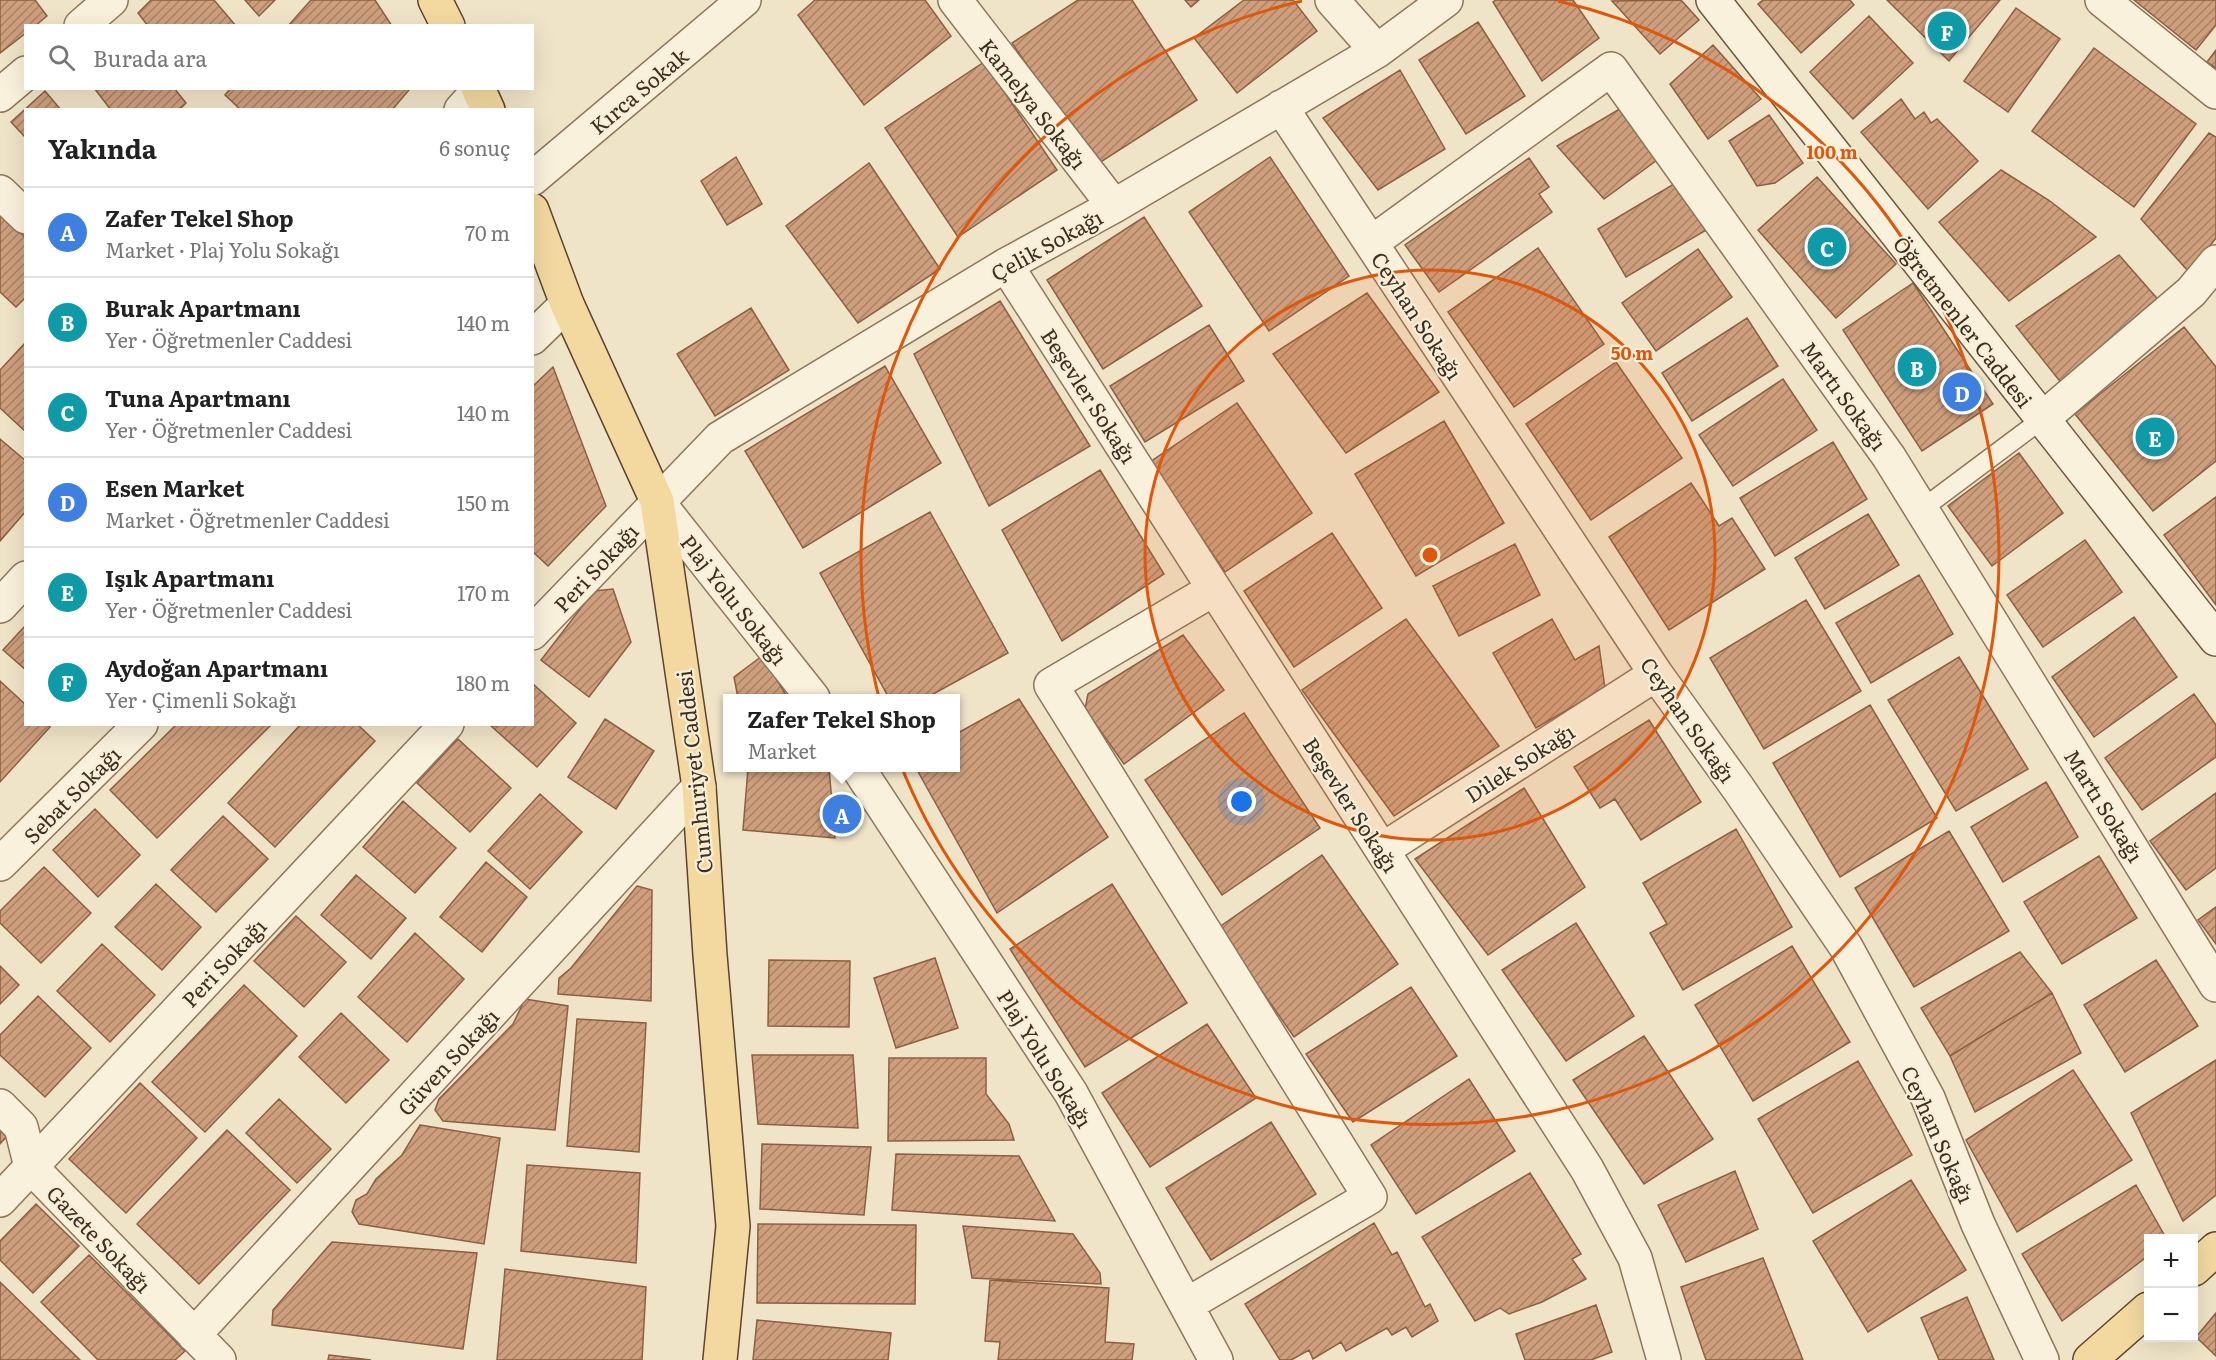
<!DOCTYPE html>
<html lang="tr">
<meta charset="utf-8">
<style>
:root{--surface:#fff;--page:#f6f6f6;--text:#222;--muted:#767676;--line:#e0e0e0;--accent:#9e2a2b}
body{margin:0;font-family:Literata,serif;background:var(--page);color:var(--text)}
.controls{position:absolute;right:18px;bottom:18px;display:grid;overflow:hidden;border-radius:0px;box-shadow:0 6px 24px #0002}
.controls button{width:54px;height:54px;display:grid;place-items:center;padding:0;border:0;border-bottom:2px solid var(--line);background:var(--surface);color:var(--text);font:30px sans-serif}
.you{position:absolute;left:1242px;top:802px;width:21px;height:21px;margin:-15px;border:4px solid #fff;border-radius:50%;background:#1a73e8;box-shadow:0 0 0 9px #1a73e833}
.badge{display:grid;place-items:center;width:39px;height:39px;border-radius:50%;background:var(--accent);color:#fff;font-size:20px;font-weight:700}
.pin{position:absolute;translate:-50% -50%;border:3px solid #fff;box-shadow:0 2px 6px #0006}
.popup{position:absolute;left:723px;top:694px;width:237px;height:78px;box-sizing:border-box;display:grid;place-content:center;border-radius:0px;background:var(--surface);filter:drop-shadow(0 2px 4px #0005);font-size:20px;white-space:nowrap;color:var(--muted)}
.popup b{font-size:22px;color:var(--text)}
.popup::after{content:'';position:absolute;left:50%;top:100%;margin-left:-12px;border:12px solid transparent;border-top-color:var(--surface)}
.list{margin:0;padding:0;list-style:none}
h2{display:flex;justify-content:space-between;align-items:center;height:78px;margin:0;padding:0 24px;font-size:26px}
h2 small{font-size:20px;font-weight:400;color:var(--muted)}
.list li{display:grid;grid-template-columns:39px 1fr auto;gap:18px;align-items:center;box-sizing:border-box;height:90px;padding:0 24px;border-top:2px solid var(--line)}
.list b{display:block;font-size:22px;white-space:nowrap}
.list p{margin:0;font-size:20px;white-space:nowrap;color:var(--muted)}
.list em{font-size:20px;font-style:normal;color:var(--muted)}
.icon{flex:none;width:33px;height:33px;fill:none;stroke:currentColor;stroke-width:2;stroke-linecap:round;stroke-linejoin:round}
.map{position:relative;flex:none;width:2216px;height:1360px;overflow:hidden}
.search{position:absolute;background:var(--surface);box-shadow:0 6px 24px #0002;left:24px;top:24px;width:510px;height:66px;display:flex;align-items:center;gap:15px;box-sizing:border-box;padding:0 21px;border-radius:0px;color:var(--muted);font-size:22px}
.panel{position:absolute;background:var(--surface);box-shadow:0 6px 24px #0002;left:24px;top:108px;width:510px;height:618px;border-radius:0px}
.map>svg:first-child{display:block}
.building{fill:url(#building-hatch);stroke:#8d5f41;stroke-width:1.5}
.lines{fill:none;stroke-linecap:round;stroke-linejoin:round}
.lane-casing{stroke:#8d765c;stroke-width:21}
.street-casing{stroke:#8d765c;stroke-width:36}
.secondary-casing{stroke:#6f573f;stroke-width:36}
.primary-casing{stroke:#5b4430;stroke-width:36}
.lane{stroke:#faf1dc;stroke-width:18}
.street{stroke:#faf1dc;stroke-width:33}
.secondary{stroke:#faf1dc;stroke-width:33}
.primary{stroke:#f3d9a0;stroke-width:33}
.ring{fill:none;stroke:#df570d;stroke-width:3}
.labels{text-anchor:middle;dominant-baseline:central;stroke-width:4.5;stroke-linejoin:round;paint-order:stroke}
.street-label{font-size:21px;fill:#3d2e20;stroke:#f7eed8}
.centre{fill:#df570d;stroke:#f7eed8;stroke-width:3}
.ring-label{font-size:18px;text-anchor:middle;font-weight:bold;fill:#df570d;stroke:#f7eed8;stroke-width:4.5;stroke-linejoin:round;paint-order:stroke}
</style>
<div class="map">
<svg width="2216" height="1360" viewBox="0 0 2216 1360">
<defs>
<pattern id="building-hatch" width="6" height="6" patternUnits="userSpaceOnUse" patternTransform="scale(1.5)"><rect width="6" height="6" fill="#cf9f7d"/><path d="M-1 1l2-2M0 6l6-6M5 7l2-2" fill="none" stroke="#a98266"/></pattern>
</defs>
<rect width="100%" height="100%" fill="#f0e4c8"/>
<path class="building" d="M0 0H35L47 16 35 26H26V33L0 53Z
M151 0H214L236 26H148L138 13Z
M245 0H275L259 16Z
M311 0H375L392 26H288Z
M815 0H925L951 36 864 105 798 15Z
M1078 0H1132L1197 100 1096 165 1012 43Z
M1185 0H1199L1191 7Z
M1244 0H1293L1317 31 1237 93 1194 38Z
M1496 0H1573L1599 38 1542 81 1493 2Z
M1681 0 1699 20 1660 54 1612 1Z
M1763 0H1850L1854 5 1801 53 1758 4Z
M1887 0H2000L1949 61Z
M2134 0H2216V25L2196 50Z
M2016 8 2060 39 2008 112 1964 81Z
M1869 16 1913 63 1853 119 1810 72Z
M1478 22 1525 96 1466 134 1419 60Z
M1713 45 1761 99 1708 139 1670 84Z
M2094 48 2196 124 2134 207 2032 131Z
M2216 50V68L2207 62Z
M984 62 1057 170 958 237 885 128Z
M1400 70 1445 149 1378 190 1323 118Z
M94 88H174L186 103 179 110H111Z
M231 88H408L409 90 392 110H241L225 95Z
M45 91 61 110H26V138L11 122Z
M1901 99 1915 119 1924 112 1931 123 1937 119 1978 161 1928 209 1861 132Z
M1623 107 1661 157 1604 199 1557 146Z
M1769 115 1803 163 1775 183 1757 186 1729 141Z
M2209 133 2216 137V238L2189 272 2141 219Z
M736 157 762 204 727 225 701 181Z
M1270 157 1349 276 1269 331 1189 212Z
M1529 158 1549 187 1539 194 1552 212 1439 292 1405 245Z
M869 163 940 269 858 323 786 226Z
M2001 170 2050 201 2096 237 2009 301 1939 222Z
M1817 177 1896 264 1836 318 1758 230Z
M1679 181 1708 229 1626 277 1598 229Z
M0 215 26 238V297L16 307 0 292Z
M1144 217 1202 306 1103 369 1047 280Z
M1538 248 1604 344 1514 407 1448 312Z
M1698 249 1732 297 1656 351 1622 303Z
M2119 255 2162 304 2066 389 2016 326Z
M1913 283 1993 404 1922 451 1843 330Z
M1367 293 1439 392 1346 453 1273 354Z
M1000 301 1090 446 989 506 914 354Z
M751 308 789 370 715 416 677 354Z
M1747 318 1778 366 1692 421 1662 373Z
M1209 325 1244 381 1145 442 1110 386Z
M2184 327 2216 367V461L2153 511 2075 414Z
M26 342V432L0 408V370Z
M1616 362 1682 458 1591 520 1526 424Z
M885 366 941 463 803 548 745 451Z
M553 367 606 506 548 566 532 551V387Z
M1783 379 1817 430 1733 486 1699 435Z
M1237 403 1312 513 1225 572 1150 462Z
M1444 421 1504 523 1416 576 1355 474Z
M0 439 26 461V511L0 541Z
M1833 442 1867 499 1775 556 1740 498Z
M2019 453 2063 513 1992 566 1948 506Z
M1100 470 1164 574 1062 641 1002 530Z
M1691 483 1719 526 1732 518 1765 569 1669 630 1609 537Z
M2216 497V605L2164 535Z
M930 512 1008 653 926 698H889L820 573Z
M1868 514 1899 565 1825 609 1795 558Z
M1332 533 1382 608 1294 667 1244 591Z
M2085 540 2122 592 2043 647 2007 595Z
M1515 544 1540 595 1459 636 1433 586Z
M1919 575 1953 634 1871 683 1836 623Z
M613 589 631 642 589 697 541 660 594 591Z
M1806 600 1861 691 1764 749 1710 658Z
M2134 617 2177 677 2094 737 2052 677Z
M1406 619 1499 746 1394 816 1302 690Z
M1552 619 1575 660 1599 646 1605 688 1536 728 1493 653Z
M26 625V670L3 650Z
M1183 635 1224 690 1124 764 1085 709 1088 694Z
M762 656 788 698H738L734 677Z
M1959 657 2028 769 1956 811 1888 700Z
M0 681 26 705V724H47L50 727 0 782Z
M532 683 576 723 537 767 491 726 532 724Z
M2194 694 2216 725V757L2142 810 2105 758Z
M1019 699 1108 837 997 913 916 768H956V734Z
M1870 705 1937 818 1840 877 1773 763Z
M1244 713 1320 828 1222 895 1145 780Z
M605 719 654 751 616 809 568 777Z
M1649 720 1701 802 1641 840 1615 799 1600 808 1574 767Z
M177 724 271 725 157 838 110 790Z
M301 724H357L375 741 275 847 228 803Z
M458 739 511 788 470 832 417 783Z
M748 768H829L835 838 743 830Z
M2046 782 2078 837 2003 882 1971 827Z
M1524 788 1585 887 1488 955 1415 859Z
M2216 793V868L2186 890 2150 841Z
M540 794 582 832 530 889 488 851Z
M403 801 456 848 415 893 363 847Z
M95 809 140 855 98 897 53 850Z
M223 816 268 859 216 912 171 870Z
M1736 829 1792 927 1683 990 1650 933 1667 924 1643 883Z
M1949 831 2009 931 1914 987 1855 888Z
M1322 855 1398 964 1294 1037 1218 928Z
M2099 856 2137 918 2062 964 2024 902Z
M486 862 527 897 482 952 440 917Z
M44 867 91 913 41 963 0 923V911Z
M356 875 406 918 371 959 321 915Z
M156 884 201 927 162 970 115 927Z
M1112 884 1187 1003 1085 1067 1010 949Z
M637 886 652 890 651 1001 558 994 559 978 571 968Z
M2216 907V944L2198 920Z
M296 916 346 962 304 1007 254 961Z
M1576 923 1634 1016 1566 1061 1502 970Z
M415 933 464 979 407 1042 358 997Z
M102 944 155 995 110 1042 57 991Z
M1792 946 1850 1042 1753 1101 1695 1005Z
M2020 952 2052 993 1950 1056 1921 1008Z
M935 958 958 1028 896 1048 874 978Z
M769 960 850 961 849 1027 768 1026Z
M2156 960 2198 1026 2125 1072 2084 1005Z
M0 966 19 985 0 1004Z
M244 985 297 1036 205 1132 152 1082Z
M1411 987 1457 1056 1353 1122 1306 1054Z
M2052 993 2081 1053 1975 1112 1950 1056Z
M38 996 91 1048 45 1097 0 1055V1035Z
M525 999 568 1006 555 1130 443 1121 435 1110 439 1099 513 1024Z
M341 1013 389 1060 346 1103 299 1057Z
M577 1019 646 1023 639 1152 567 1146Z
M1207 1024 1256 1098 1150 1167 1102 1093Z
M1644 1036 1713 1139 1644 1184 1573 1080Z
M752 1055H853L858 1128 758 1124Z
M889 1058H986V1094L1009 1124 1014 1140 888 1141Z
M2216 1060V1195L2183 1221 2131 1113Z
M1858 1061 1912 1155 1813 1213 1758 1119Z
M2073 1070 2132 1160 2017 1232 1966 1140Z
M1469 1079 1515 1151 1416 1214 1371 1145Z
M140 1083 197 1138 126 1213 69 1159Z
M279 1099 331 1149 297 1183 246 1133Z
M1271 1122 1316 1194 1211 1260 1166 1188Z
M420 1125 500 1138 484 1244 359 1224 352 1212 356 1200 367 1194 376 1179 402 1155Z
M0 1126 9 1134 0 1144Z
M227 1130 290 1190 199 1284 137 1224Z
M762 1144 871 1147 864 1215 760 1209Z
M896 1154 1019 1156 1055 1221 892 1210Z
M527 1165 640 1173 636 1263 521 1251Z
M1735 1171 1758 1229 1686 1262 1658 1205Z
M1530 1173 1581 1254 1572 1259 1586 1279 1542 1302 1509 1314 1500 1308 1475 1321 1422 1237Z
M1911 1180 1966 1270 1868 1332 1813 1241Z
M2136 1185 2166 1238H2148V1256L2062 1321 2022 1254Z
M36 1204 79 1246 33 1293 0 1260V1241Z
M1374 1223 1392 1255 1397 1252 1425 1307 1430 1304 1438 1321 1412 1337 1406 1327 1392 1335 1387 1328 1346 1351 1341 1342 1313 1359 1309 1350 1291 1360H1280L1245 1304Z
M758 1224 916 1225 915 1304 757 1303Z
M963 1226 1073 1234 1100 1273 1101 1284 972 1278Z
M332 1242 477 1253 463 1349 272 1325 273 1310Z
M89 1255 185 1351 175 1360H98L41 1302Z
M1763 1258 1803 1360H1706L1681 1287Z
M505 1269 646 1287 642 1360H497Z
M990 1280 1109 1288 1105 1342 1134 1344 1132 1360H998L1000 1342 985 1341Z
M0 1282 80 1360H0Z
M1967 1297 1994 1360H1939L1921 1318Z
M1596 1305 1612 1352 1591 1360H1525L1516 1334Z
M2216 1313V1356L2196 1337Z
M757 1320 891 1333 888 1360H753Z
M329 1355 371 1360H328Z"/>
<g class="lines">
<g class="lane-casing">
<path id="lane" d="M1922 509 2041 420"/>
</g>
<g class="street-casing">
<path id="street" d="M955 0 1114 206
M1332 0 1377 51
M2102 0 2216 92
M81 26 111 0
M0 95 26 73
M1281 107 1656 674 1738 788 1846 947 1928 1098 1978 1224 2042 1360
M461 110 479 90
M532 179 744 0
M0 192 26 217
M1371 243 1611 69 1889 457 2216 985
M1006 265 1587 1169 1635 1258 1664 1360
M532 338 567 304
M2041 420 2191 292 2216 262
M657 501 813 698
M0 606 26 578
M532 633 720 438 1006 265 1114 206 1377 51 1446 0
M858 768 1071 1093 1216 1360
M1382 850 1656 674
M0 864 141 724
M0 1106 21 1127 31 1167 219 1360
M0 1200 447 724
M1188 1304 1370 1197 1051 685 1214 589
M194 1335 699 787"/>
</g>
<g class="secondary-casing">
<path id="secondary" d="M1713 0 2216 639"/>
</g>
<g class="primary-casing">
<path id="primary" d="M435 0 448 26
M478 88 488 110
M532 210 567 304 657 501 699 787 710 955 733 1226 720 1360
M2194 1269 2216 1249
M2090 1360 2148 1309"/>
</g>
<use href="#lane" class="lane"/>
<use href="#street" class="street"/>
<use href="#secondary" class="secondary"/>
<use href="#primary" class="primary"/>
</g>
<circle cx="1430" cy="555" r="285" fill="#df570d" fill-opacity=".12"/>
<g class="ring">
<circle cx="1430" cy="555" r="285"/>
<path d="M1558 1A569 569 0 1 1 1302 1"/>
</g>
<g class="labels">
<g class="street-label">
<text transform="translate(638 90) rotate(-40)">Kırca Sokak</text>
<text transform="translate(1034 103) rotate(52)">Kamelya Sokağı</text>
<text transform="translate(1046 244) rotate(-29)">Çelik Sokağı</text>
<text transform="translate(1418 315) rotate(57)">Ceyhan Sokağı</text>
<text transform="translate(1964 321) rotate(52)">Öğretmenler Caddesi</text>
<text transform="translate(1090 395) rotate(57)">Beşevler Sokağı</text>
<text transform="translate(1845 395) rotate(54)">Martı Sokağı</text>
<text transform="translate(595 567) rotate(-47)">Peri Sokağı</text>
<text transform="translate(735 599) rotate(52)">Plaj Yolu Sokağı</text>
<text transform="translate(1689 719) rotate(55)">Ceyhan Sokağı</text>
<text transform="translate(1519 762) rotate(-33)">Dilek Sokağı</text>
<text transform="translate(693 772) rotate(-96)">Cumhuriyet Caddesi</text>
<text transform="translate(71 794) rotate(-45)">Sebat Sokağı</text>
<text transform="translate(1352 804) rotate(57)">Beşevler Sokağı</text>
<text transform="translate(2105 805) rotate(58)">Martı Sokağı</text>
<text transform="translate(223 962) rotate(-47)">Peri Sokağı</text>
<text transform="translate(1046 1058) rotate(58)">Plaj Yolu Sokağı</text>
<text transform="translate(447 1061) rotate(-47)">Güven Sokağı</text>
<text transform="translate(1939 1134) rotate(66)">Ceyhan Sokağı</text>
<text transform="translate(100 1238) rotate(46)">Gazete Sokağı</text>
</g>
</g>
<circle cx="1430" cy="555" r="9" class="centre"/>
<g class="ring-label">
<text x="1832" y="159">100 m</text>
<text x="1632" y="360">50 m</text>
</g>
</svg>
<div class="controls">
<button>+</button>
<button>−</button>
</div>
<div class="you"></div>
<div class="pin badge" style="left:842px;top:814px;background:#3f7fe0">A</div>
<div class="popup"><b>Zafer Tekel Shop</b>Market</div>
<div class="pin badge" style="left:1917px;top:367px;background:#0f9aa8">B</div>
<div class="pin badge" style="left:1827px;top:247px;background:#0f9aa8">C</div>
<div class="pin badge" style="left:1962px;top:392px;background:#3f7fe0">D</div>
<div class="pin badge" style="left:2155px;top:437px;background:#0f9aa8">E</div>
<div class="pin badge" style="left:1947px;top:31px;background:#0f9aa8">F</div>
<div class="search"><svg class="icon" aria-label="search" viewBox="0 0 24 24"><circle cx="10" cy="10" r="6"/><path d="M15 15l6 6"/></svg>Burada ara</div>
<section class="panel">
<h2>Yakında<small>6 sonuç</small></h2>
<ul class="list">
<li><span class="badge" style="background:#3f7fe0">A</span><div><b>Zafer Tekel Shop</b><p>Market · Plaj Yolu Sokağı</p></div><em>70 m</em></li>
<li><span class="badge" style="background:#0f9aa8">B</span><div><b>Burak Apartmanı</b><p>Yer · Öğretmenler Caddesi</p></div><em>140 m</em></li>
<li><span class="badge" style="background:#0f9aa8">C</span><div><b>Tuna Apartmanı</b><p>Yer · Öğretmenler Caddesi</p></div><em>140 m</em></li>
<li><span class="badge" style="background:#3f7fe0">D</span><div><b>Esen Market</b><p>Market · Öğretmenler Caddesi</p></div><em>150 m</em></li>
<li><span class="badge" style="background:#0f9aa8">E</span><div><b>Işık Apartmanı</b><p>Yer · Öğretmenler Caddesi</p></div><em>170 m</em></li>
<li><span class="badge" style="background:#0f9aa8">F</span><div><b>Aydoğan Apartmanı</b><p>Yer · Çimenli Sokağı</p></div><em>180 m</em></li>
</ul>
</section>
</div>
